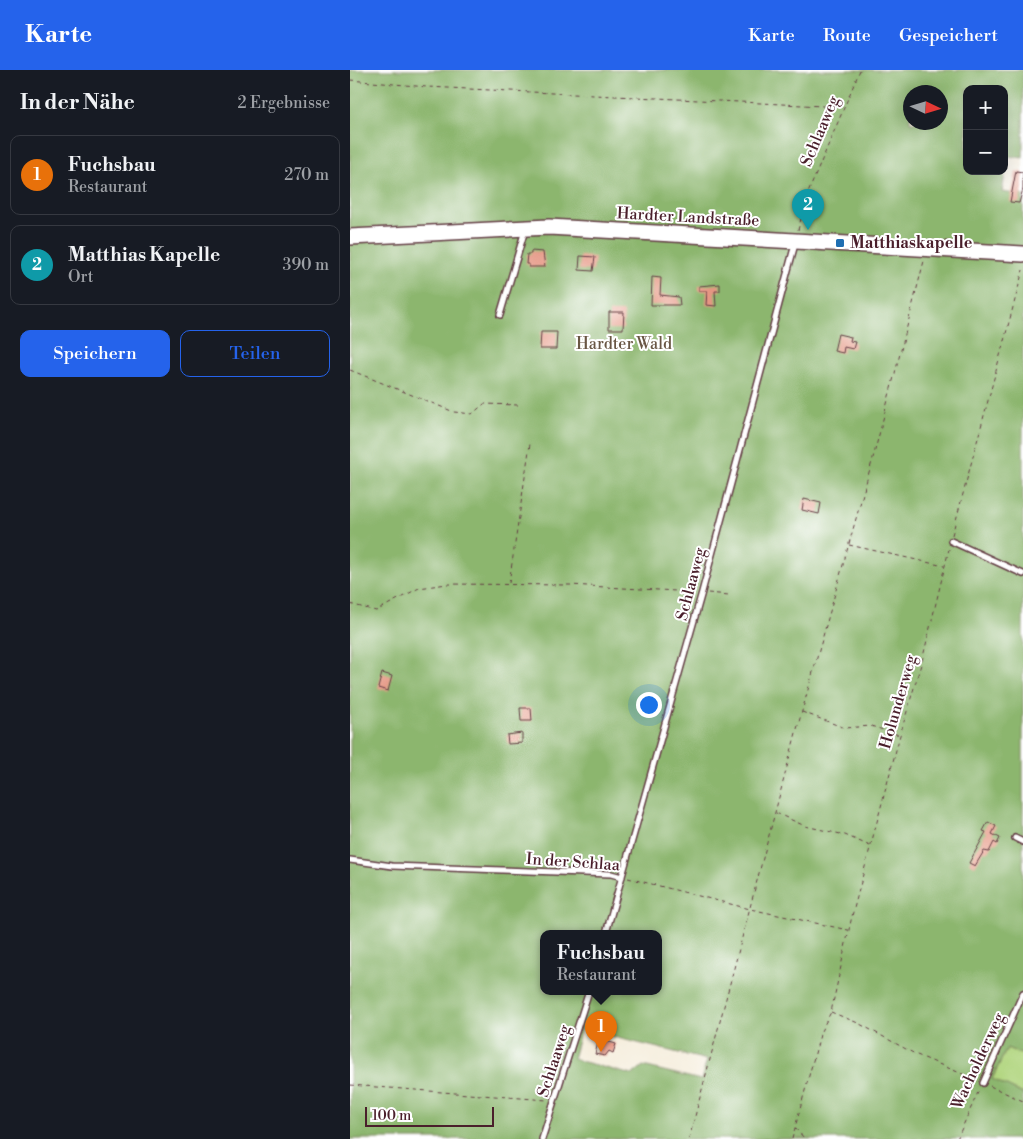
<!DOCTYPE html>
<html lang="de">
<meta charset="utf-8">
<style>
:root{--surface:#171b24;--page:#242831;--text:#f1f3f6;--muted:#9ea1a6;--line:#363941;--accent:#2563eb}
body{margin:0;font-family:"Libre Bodoni",serif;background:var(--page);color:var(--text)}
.controls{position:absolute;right:15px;top:15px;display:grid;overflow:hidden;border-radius:10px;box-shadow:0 5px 20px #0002}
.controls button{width:45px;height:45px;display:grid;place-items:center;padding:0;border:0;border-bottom:1px solid var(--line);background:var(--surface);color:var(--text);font:25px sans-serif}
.compass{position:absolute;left:553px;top:15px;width:45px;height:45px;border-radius:50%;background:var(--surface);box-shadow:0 5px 20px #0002;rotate:94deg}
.scale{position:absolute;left:15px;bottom:12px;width:129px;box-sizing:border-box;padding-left:5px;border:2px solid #4a1f2b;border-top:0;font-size:14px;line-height:18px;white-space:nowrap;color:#4a1f2b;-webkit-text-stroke:4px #fff;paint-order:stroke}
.you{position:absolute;left:298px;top:634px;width:18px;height:18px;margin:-12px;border:4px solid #fff;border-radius:50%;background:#1a73e8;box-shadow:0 0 0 8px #1a73e833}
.badge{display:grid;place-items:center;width:32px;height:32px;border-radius:50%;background:var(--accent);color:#fff;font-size:16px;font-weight:700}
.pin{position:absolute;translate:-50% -41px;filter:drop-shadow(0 1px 2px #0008)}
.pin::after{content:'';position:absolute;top:26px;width:18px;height:15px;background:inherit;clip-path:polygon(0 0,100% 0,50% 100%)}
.popup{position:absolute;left:190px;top:860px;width:122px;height:65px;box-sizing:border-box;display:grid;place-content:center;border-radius:10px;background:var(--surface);filter:drop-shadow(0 1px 4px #0005);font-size:16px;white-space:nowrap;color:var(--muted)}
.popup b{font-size:19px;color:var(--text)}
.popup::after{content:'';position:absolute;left:50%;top:100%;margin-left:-10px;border:10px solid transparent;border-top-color:var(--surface)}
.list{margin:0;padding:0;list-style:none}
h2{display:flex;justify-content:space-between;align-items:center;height:65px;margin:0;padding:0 20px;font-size:21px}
h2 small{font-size:16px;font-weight:400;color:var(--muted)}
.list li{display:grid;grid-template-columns:32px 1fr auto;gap:15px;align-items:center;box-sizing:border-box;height:80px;margin:0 10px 10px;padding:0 10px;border:1px solid var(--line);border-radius:10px}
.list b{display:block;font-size:19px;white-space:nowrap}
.list p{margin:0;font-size:16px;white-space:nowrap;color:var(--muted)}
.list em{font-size:16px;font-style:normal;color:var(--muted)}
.actions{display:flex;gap:10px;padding:15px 20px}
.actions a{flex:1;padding:11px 0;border:1px solid var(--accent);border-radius:10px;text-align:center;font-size:18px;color:var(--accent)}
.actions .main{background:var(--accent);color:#fff}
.map{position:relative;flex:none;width:673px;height:1069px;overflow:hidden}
header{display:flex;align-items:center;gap:30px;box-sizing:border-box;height:70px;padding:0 25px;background:var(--accent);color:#fff}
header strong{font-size:24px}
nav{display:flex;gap:28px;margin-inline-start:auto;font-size:18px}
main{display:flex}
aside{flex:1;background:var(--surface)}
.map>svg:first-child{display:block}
.green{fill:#b1d57f;stroke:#7e7a55}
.forest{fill:#8cb66e;stroke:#6b6a4c;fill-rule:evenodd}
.building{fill:#e59683}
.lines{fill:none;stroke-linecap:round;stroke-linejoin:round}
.lane-casing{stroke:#643e45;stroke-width:8}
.secondary-casing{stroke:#643e45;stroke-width:18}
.path{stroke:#643e45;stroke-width:1;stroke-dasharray:4 4;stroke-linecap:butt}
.lane{stroke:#fff;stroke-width:5}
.secondary{stroke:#fff;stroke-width:15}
.poi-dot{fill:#1f6fb2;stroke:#fff;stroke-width:2}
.labels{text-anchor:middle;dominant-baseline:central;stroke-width:4;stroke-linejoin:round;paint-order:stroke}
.street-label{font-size:16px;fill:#4a1f2b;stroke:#fff}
.poi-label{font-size:16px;font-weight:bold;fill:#4a1f2b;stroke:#fff;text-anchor:start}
.park-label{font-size:16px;fill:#695644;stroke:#fff}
</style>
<header>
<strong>Karte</strong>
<nav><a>Karte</a><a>Route</a><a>Gespeichert</a></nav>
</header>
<main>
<aside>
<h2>In der Nähe<small>2 Ergebnisse</small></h2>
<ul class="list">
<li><span class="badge" style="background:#e8710a">1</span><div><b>Fuchsbau</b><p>Restaurant</p></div><em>270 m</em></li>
<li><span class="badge" style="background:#0f9aa8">2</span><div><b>Matthias Kapelle</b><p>Ort</p></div><em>390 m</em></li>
</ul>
<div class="actions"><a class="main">Speichern</a><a>Teilen</a></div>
</aside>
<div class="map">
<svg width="673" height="1069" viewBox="0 0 673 1069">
<rect width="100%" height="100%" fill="#fff"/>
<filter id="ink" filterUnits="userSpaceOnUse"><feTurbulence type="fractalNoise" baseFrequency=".02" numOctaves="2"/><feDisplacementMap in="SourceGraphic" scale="10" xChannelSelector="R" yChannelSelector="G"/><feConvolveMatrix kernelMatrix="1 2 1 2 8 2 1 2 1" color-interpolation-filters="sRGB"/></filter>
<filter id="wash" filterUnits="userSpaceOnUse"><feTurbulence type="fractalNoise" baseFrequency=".0096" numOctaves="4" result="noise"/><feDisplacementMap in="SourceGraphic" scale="20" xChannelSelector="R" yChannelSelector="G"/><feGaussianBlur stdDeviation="1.12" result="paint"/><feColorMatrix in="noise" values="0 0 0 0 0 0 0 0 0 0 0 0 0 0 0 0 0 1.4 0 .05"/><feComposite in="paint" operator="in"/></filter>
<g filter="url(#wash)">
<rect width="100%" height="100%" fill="#f5eddb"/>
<path class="green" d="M657 978 673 985V1024L642 1009Z"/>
<path class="forest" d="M0 0H673V88L658 86 652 122 673 125V985L657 978 642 1009 673 1024V1069H0ZM617 19H654V101H617ZM560 22H590V52H560ZM194 863H308V921H194ZM231 959 357 990 351 1010 293 996 282 1005 223 989Z"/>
<g id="blocks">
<path class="building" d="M666 101 673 102V119L669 133 660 132Z
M181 181 193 182 195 197H179V194H176L177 184H181Z
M230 186 245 187 243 201 229 200Z
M302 207 311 208 310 225 329 227 330 235H301Z
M370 214V221H365L366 236 356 235 357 221H349V216Z
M259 242H274L273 259H259Z
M191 262H207L206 279H190Z
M488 264 501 267 500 271 505 272 503 279 494 277 493 283 484 281Z
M454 429 471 433 469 444 452 440Z
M32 603 42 606 38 621 28 618Z
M170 638H181L182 651H171Z
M172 663V673L158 674 157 665Z
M638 752 646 756 642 764 650 768 647 774 644 772 639 782 634 781 625 796 619 793 636 762 633 761Z
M249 969 266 974 263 983 259 981 255 986 245 984Z"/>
</g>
</g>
<g filter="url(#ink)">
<use href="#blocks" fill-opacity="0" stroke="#643e45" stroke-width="1"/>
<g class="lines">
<g class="lane-casing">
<path id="lane" d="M150 245 175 160
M601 471 673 504
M665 768 673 772
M0 790 42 796 261 804 272 807
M256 863 352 522 445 174
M633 1013 673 923
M192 1069 239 921"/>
</g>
<g class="secondary-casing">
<path id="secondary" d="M0 167 199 157 673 184"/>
</g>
<path class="path" d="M0 10 77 17 494 37
M448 160 458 123 510 0
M0 300 104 342 122 344 134 334 168 335
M602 465 673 200
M499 475 594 496
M159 513 180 374
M358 523 379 525
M0 534 26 541 69 518 97 514 220 515 344 522
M452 642 495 658 521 656 549 665
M426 743 455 756 495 765 520 776
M278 808 400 839 498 860
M481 942 508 953 567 985 627 1010
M0 1015 197 1030
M640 1016 673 1031
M445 1058 455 1069
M339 1069 447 659 523 388 574 191
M442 1069 471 961 481 942 502 846 550 665 572 591 599 479
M607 1069 629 1020"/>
<use href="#lane" class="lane"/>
<use href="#secondary" class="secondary"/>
</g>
</g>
<rect class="poi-dot" x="485" y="168" width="10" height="10" rx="2.5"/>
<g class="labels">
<g class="street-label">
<text transform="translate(470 61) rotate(-67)">Schlaaweg</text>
<text transform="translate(338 147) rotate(3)">Hardter Landstraße</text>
<text transform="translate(341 514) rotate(-75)">Schlaaweg</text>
<text transform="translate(548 632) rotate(-74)">Holunderweg</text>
<text transform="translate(223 792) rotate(4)">In der Schlaa</text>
<text transform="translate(204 991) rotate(-72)">Schlaaweg</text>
<text transform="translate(628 991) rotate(-65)">Wacholderweg</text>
</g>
<g class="poi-label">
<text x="500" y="173">Matthiaskapelle</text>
</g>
<g class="park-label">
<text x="274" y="274">Hardter Wald</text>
</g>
</g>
</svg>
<div class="controls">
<button>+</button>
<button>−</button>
</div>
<svg class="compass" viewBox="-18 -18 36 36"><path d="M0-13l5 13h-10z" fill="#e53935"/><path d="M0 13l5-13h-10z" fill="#9ea1a6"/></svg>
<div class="scale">100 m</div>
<div class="you"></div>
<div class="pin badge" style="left:251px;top:982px;background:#e8710a">1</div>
<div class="popup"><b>Fuchsbau</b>Restaurant</div>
<div class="pin badge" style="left:458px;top:160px;background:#0f9aa8">2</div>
</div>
</main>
